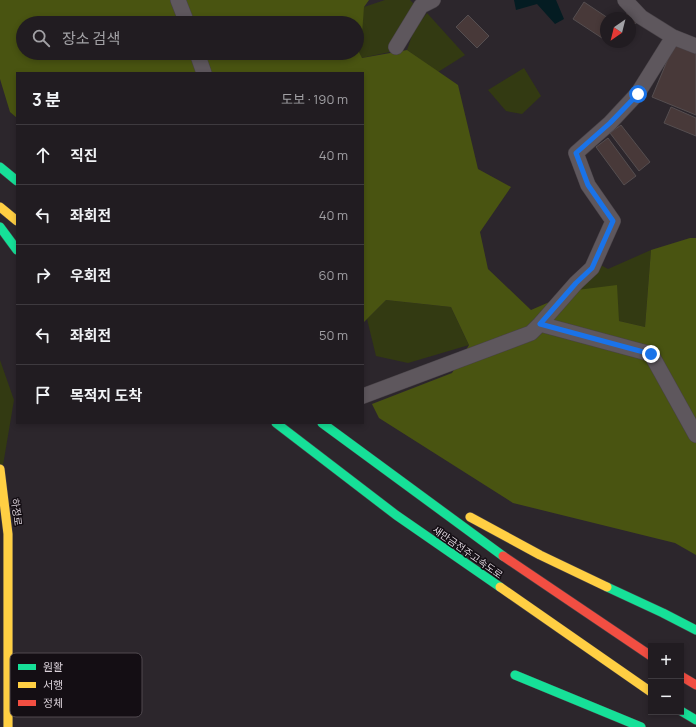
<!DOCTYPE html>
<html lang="ko">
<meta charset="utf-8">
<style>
:root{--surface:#211c21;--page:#2d292e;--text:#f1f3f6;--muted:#a2a1a5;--line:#3e3a3f}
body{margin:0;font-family:Manrope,"Noto Sans KR",sans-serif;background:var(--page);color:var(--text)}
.controls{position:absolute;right:12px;bottom:12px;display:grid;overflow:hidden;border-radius:0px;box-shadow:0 2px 6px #0003}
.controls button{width:36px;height:36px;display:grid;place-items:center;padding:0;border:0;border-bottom:1px solid var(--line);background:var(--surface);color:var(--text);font:20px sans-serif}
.compass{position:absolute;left:600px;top:12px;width:36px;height:36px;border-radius:50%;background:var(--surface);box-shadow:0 2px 6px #0003;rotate:215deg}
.stop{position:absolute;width:12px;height:12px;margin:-9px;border:3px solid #1a73e8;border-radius:50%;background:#fff}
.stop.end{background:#1a73e8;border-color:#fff;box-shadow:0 1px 4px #0008}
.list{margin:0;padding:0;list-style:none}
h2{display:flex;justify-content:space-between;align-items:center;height:52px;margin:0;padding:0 16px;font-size:17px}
h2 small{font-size:13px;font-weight:400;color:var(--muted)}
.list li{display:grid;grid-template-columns:26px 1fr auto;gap:12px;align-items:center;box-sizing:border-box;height:60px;padding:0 16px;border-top:1px solid var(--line)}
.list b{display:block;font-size:15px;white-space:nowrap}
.list em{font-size:13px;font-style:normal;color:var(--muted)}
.icon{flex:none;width:22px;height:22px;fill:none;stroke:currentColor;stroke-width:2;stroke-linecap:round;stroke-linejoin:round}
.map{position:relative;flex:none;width:696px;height:727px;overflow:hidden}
.search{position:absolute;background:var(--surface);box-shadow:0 2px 6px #0003;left:16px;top:16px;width:348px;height:44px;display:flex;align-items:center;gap:10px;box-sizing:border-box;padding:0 14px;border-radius:22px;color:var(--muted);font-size:15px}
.panel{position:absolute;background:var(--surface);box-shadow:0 2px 6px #0003;left:16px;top:72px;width:348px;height:352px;border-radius:0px}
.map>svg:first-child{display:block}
.green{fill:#333a12}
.forest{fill:#495411}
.water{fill:#041c22}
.building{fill:#483939;stroke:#554e50}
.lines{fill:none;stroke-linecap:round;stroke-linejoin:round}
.street-casing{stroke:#484247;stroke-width:16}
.fast-casing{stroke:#484247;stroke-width:10}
.slow-casing{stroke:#484247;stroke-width:10}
.jam-casing{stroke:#484247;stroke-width:10}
.street{stroke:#5e575d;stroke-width:15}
.fast{stroke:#16e098;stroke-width:9}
.slow{stroke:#ffcf43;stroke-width:9}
.jam{stroke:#f24e42;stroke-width:9}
.route{stroke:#1a73e8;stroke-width:5}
.labels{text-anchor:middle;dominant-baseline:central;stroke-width:3;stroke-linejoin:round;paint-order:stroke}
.street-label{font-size:10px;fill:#dbd2da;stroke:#140e14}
.key{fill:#140e14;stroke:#50494f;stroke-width:1}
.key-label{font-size:11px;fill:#dbd2da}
</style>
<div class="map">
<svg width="696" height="727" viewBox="0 0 696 727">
<rect width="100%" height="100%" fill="#2c262c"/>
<path class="green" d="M385 0H410L415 5 398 30 390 52 361 58 357 45 364 7Z
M427 13 465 55 438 72 407 50 414 30Z
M524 68 541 96 522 114 506 111 488 90Z
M651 250 645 327 619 321 577 290 599 264 608 269Z
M386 300 451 307 469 345 408 363 376 356 367 319Z
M0 360 14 400 0 483Z"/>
<path class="forest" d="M0 0H170L179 23H23V53H191L199 73H17V118L10 112 0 79Z
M184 0H369L364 7 362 34 357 45V23H192Z
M357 48 362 58 407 50 458 85 478 169 511 187 480 232 488 269 531 310 577 290 617 285 619 321 645 327 651 250 690 238H696V555L675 543 513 503 379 418 372 404 452 373 469 345 451 307 386 300 363 323V73H210L203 53H357Z"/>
<path class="water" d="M514 0H556L564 19 555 24 537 4 516 10Z"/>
<path class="building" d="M584 2 608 18H606V32L602 38 573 19Z
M631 12 636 23 630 26V18H618Z
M468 15 489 36 477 48 456 27Z
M675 42 696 50V115L652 97Z
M671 107 696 118V136L664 123Z
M621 125 650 162 639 171 610 133Z
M608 138 636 176 624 185 596 147Z"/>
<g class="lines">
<g class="street-casing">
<path id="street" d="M178 0 187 23
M625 0 641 17 673 37 696 46
M396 47 421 6 433 0
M197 53 204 73
M540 324 651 354 696 435
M363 396 531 333 540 324 576 283 592 268 613 221 588 185 576 153 610 123 638 93 673 37"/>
</g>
<g class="fast-casing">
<path id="fast" d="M0 167 17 181
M0 227 17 250
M276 423 396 515 500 587
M322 423 503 556
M607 587 663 613 696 630
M515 675 641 727
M681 711 696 720"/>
</g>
<g class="slow-casing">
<path id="slow" d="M0 207 17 221
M0 469 8 534V727
M470 517 540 555 607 587
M500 587 651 692"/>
</g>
<g class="jam-casing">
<path id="jam" d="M503 556 651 656
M681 676 696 685"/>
</g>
<use href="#street" class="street"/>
<use href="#fast" class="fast"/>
<use href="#slow" class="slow"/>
<use href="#jam" class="jam"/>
</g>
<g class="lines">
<path class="route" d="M638 94 610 123 576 153 588 185 613 221 592 268 576 283 540 324 651 354"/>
</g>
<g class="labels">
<g class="street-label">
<text transform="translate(17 512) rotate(83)">하정로</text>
<text transform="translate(468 552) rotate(35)">새만금전주고속도로</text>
</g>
</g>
<rect x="10" y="653" width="132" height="64" rx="6" class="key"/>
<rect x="18" y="664" width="18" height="6" fill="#16e098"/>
<rect x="18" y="682" width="18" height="6" fill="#ffcf43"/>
<rect x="18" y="700" width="18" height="6" fill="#f24e42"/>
<g class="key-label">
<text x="43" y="671">원활</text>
<text x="43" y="689">서행</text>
<text x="43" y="707">정체</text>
</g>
</svg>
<div class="controls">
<button>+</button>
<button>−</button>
</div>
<svg class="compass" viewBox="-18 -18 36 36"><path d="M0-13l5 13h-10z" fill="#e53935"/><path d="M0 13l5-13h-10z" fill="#a2a1a5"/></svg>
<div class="stop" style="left:638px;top:94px"></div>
<div class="stop end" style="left:651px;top:354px"></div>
<div class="search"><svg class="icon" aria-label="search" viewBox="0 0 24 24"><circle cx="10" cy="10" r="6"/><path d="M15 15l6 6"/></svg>장소 검색</div>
<section class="panel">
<h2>3 분<small>도보 · 190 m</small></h2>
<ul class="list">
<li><svg class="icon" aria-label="ahead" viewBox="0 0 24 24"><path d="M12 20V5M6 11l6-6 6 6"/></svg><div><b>직진</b></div><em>40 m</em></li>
<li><svg class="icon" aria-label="left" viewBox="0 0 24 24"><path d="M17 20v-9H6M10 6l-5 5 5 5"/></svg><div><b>좌회전</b></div><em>40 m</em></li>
<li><svg class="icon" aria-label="right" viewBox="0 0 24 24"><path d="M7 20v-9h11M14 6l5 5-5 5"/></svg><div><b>우회전</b></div><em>60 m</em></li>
<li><svg class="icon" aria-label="left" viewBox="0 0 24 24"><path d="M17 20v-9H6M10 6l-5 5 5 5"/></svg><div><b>좌회전</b></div><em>50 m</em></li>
<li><svg class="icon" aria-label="arrive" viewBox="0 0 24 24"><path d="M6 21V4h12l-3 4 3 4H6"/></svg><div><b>목적지 도착</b></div></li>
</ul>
</section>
</div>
